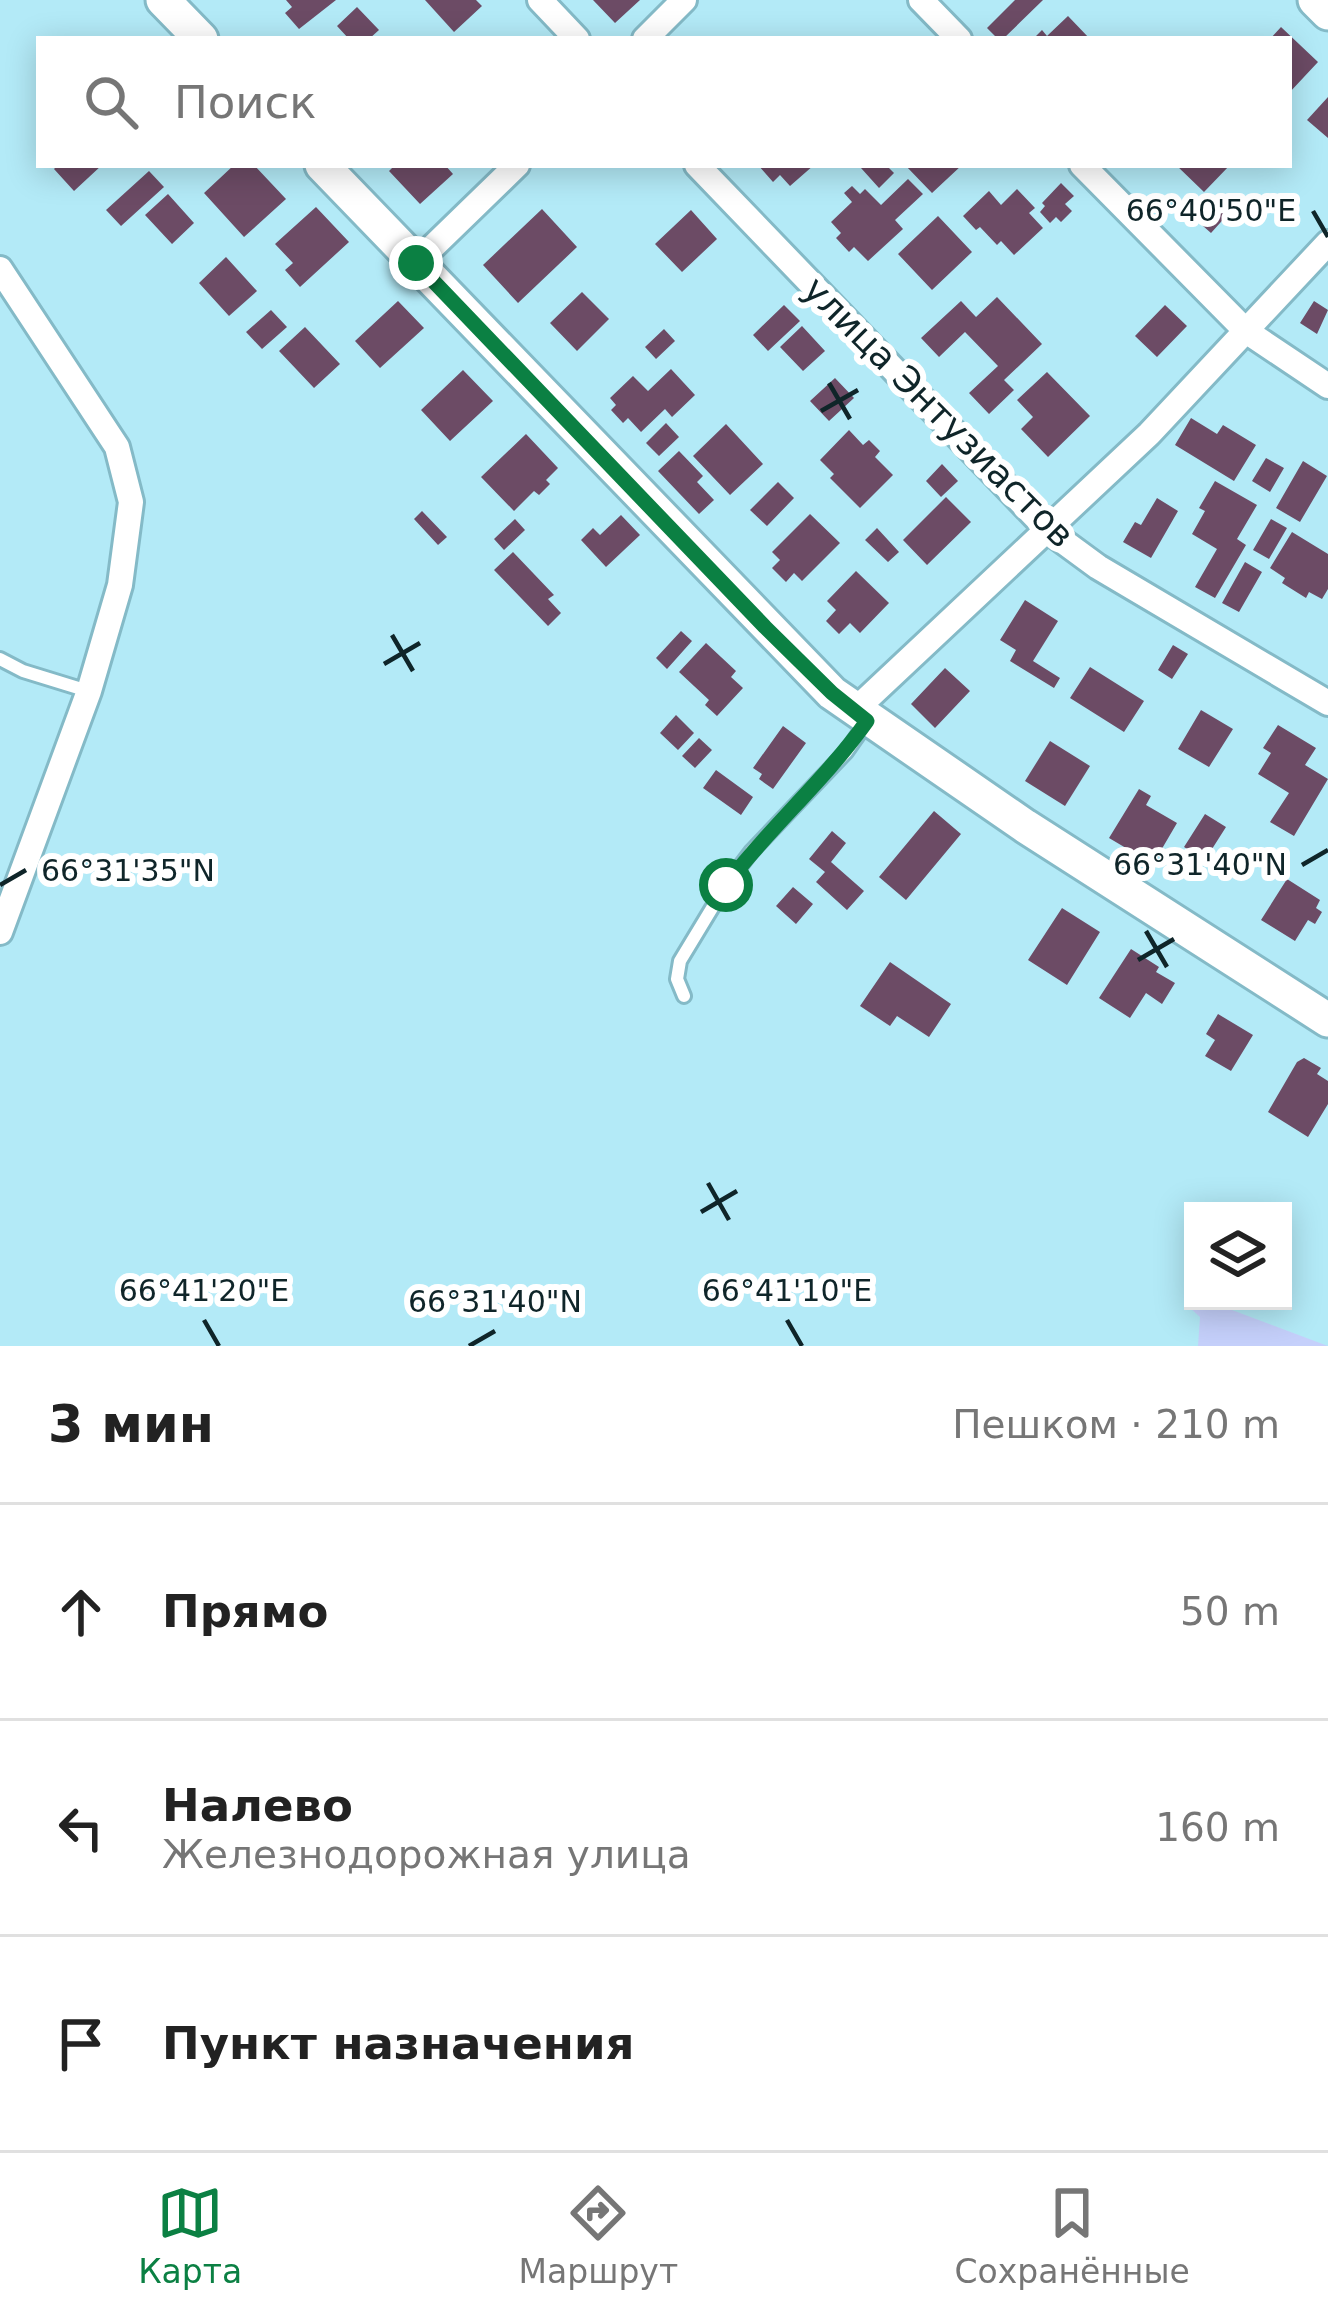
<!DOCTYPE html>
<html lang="ru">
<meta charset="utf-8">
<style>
:root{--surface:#fff;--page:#f2f2f2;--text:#222;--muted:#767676;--line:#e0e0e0;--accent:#0b8043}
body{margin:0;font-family:"DejaVu Sans",sans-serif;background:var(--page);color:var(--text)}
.controls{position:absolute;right:36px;bottom:36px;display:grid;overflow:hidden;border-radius:0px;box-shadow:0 6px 30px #0003}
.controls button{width:108px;height:108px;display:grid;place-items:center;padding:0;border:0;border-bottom:3px solid var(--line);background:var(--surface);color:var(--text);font:60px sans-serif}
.stop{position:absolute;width:36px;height:36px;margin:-27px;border:9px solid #0b8043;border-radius:50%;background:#fff}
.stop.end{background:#0b8043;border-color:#fff;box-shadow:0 3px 12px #0008}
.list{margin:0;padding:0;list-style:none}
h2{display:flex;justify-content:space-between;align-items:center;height:156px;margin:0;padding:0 48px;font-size:51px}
h2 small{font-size:39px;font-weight:400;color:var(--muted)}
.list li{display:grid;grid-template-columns:78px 1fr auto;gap:36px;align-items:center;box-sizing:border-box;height:216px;padding:0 48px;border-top:3px solid var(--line)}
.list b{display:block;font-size:45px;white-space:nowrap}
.list p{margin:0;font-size:39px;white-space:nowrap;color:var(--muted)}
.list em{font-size:39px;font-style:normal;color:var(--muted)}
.icon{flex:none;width:66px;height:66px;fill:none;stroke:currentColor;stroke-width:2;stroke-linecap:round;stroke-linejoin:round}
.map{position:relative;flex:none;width:1328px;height:1346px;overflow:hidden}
.search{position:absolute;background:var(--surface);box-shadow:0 6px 30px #0003;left:36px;right:36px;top:36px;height:132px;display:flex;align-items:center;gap:30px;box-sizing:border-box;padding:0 42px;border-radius:0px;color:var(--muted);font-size:45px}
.sheet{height:804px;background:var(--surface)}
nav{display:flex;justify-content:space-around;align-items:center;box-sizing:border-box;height:168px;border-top:3px solid var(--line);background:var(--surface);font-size:33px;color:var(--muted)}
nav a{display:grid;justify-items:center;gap:6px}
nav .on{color:var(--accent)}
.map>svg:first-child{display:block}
.green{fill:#c5d0fb}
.building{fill:#6c4b65}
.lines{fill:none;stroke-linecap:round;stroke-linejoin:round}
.lane-casing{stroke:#84bac7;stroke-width:18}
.street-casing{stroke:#84bac7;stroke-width:30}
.secondary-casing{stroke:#84bac7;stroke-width:39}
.lane{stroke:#fff;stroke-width:12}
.street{stroke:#fff;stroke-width:24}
.secondary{stroke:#fff;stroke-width:33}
.route{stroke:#0b8043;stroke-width:15}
.ticks{fill:none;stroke:#0f2529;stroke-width:4.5}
.labels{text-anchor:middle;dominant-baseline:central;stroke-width:12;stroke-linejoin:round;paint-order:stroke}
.street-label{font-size:36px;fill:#0f2529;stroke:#fff}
.ticks-label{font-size:30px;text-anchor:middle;fill:#0f2529;stroke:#fff;stroke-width:12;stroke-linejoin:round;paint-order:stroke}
</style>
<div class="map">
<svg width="1328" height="1346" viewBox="0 0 1328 1346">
<rect width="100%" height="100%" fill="#b3eaf7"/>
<path class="green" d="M1193 1300 1208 1301 1328 1346H1198L1200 1317 1190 1308Z"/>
<path class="building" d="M286 0H336L299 29 285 13 292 7Z
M425 0H476L482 6 454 32Z
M593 0H640L615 23Z
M1015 0H1043L1003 39H998L987 28Z
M357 7 379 30 369 39H349L337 26Z
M1068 16 1090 39H1033L1042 30 1047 36Z
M1281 27 1318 62 1289 93V39H1270Z
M1328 97V138L1307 120Z
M58 165H102L74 191 54 169Z
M234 165H254L286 199 244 237 204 193Z
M395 165H445L453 174 420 204 389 171Z
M758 165H814L790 186 780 175 773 182Z
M865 165H886L894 173 879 188 861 168Z
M905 165H962L932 193Z
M1176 165H1230L1204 192Z
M149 171 164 187 121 226 106 210Z
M908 179 923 194 895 220 903 229 868 261 854 247 849 252 836 238 841 233 831 222 852 202 844 193 852 186 860 194 865 189 881 205Z
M1061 183 1074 196 1065 204 1072 211 1061 222 1056 217 1050 223 1040 212 1045 206 1042 203Z
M1017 189 1035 208 1029 213 1043 228 1014 255 1001 241 997 245 980 227 976 230 963 216 989 191 1001 205Z
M168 194 194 223 172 244 145 215Z
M1214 199 1229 213 1211 233 1195 219Z
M316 207 349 242 300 287 285 270 293 263 275 244Z
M542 209 577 247 518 303 483 265Z
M691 210 717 239 682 272 655 244Z
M938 216 972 252 932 290 898 254Z
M226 257 257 291 229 316 199 283Z
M582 292 609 319 577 351 550 323Z
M997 297 1042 344 1004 380 1014 390 989 414 969 393 998 366 965 332 939 357 921 338 961 301 976 317Z
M398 301 424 328 380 368 355 341Z
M1314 301 1328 310 1317 334 1300 323Z
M784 305 800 321 768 351 753 335Z
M1165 305 1187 326 1157 357 1135 336Z
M271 310 287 327 262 349 246 332Z
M802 326 825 351 803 371 780 347Z
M305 327 340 364 314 388 279 351Z
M664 329 675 341 656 359 645 347Z
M671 369 695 395 672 417 665 409 641 432 628 418 623 423 611 410 616 405 610 398 633 376 648 391Z
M463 370 493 401 450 441 421 410Z
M1047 372 1090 416 1048 457 1021 429 1033 417 1017 400Z
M835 378 854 398 829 421 810 401Z
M1191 418 1217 434 1223 425 1256 445 1234 481 1175 445Z
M666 423 679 437 659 456 646 443Z
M726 424 763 464 730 495 693 456Z
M849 430 863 445 869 440 880 451 875 457 893 475 860 508 830 478 834 474 820 460Z
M526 434 558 468 546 480 550 484 539 495 534 491 514 511 481 477Z
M679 451 703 476 697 482 714 500 699 514 658 471Z
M1266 458 1284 468 1270 492 1252 481Z
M1303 461 1327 476 1300 522 1276 508Z
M942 464 958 481 941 497 926 481Z
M1215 481 1257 505 1237 539 1246 545 1215 598 1195 587 1217 549 1192 534 1205 511 1199 508Z
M778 482 794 498 767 526 750 510Z
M946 497 971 522 927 565 903 540Z
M1157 498 1178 511 1151 558 1123 542 1135 522 1141 525Z
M422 511 447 537 438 545 414 519Z
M810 514 840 543 802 581 794 573 786 582 772 568 780 560 772 552Z
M621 515 640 535 606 567 581 540 593 528 600 535Z
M515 519 525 530 504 550 494 539Z
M1271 519 1287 528 1269 559 1253 550Z
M877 528 899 552 888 562 865 540Z
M1292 532 1328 554V589L1322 599 1309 592 1306 598 1282 583 1285 578 1270 568Z
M513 552 554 595 548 599 561 613 548 626 494 570Z
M1245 562 1262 572 1239 612 1222 603Z
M856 571 889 603 860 633 850 623 839 634 826 621 836 610 827 601Z
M1025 600 1058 621 1033 661 1060 678 1054 688 1010 661 1016 650 1000 640Z
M681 631 692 641 667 669 656 658Z
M706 643 736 671 731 677 743 688 717 716 705 705 709 700 679 672Z
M1173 645 1188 654 1172 679 1158 670Z
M1090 667 1144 701 1124 732 1070 698Z
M945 668 970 691 935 728 911 704Z
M1201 710 1233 729 1209 767 1178 749Z
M676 715 694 733 678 750 660 733Z
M1278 725 1316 748 1305 765 1328 779 1294 836 1270 822 1289 793 1258 774 1271 753 1263 748Z
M783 726 806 743 773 789 759 779 762 774 753 768Z
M699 738 712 750 695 768 682 756Z
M1050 741 1090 766 1065 806 1025 781Z
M716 770 753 797 741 815 703 788Z
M1139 789 1151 796 1146 805 1177 823 1153 864 1109 838Z
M934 811 961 834 906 900 879 877Z
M1205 814 1226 827 1205 860 1184 847Z
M832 831 846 843 831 862 864 891 847 910 816 882 825 872 809 859Z
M1287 879 1320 900 1316 908 1322 912 1315 924 1308 920 1295 941 1261 920Z
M793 887 813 904 796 924 776 906Z
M1062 908 1100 932 1067 985 1028 960Z
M1131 949 1159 967 1156 972 1175 983 1162 1004 1146 993 1130 1018 1099 998Z
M890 962 951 1004 929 1037 897 1016 890 1026 860 1006Z
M1218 1014 1253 1035 1231 1071 1205 1056 1215 1040 1206 1034Z
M1304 1058 1321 1068 1317 1074 1328 1081V1104L1308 1137 1268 1112 1297 1062Z"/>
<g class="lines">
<g class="lane-casing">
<path id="lane" d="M0 659 23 671 88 691
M684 996 677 979 680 961 726 885 751 852 846 752 867 722"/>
</g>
<g class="street-casing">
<path id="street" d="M540 0 577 39
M921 0 959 39
M645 39 684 0
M697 165 1049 531 1098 567 1328 703
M1082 165 1246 331 1328 386
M416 263 517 165
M0 269 117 447 131 502 120 585 89 691 0 932
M854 711 1149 434 1328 243"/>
</g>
<g class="secondary-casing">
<path id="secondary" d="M163 0 201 39
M1315 0 1328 13
M322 165 832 693 1025 826 1328 1020"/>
</g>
<use href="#lane" class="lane"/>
<use href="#street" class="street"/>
<use href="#secondary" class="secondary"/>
</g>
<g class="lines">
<path class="route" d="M416 263 765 627 832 693 867 721C825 780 770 827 726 885"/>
</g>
<path class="ticks" d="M1313 211 1328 237M829 383 850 419M821 411 858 390M392 635 413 671M384 664 420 643M1302 865 1328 850M0 885 26 870M1146 931 1167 967M1138 960 1174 939M708 1183 729 1220M701 1212 737 1191M204 1320 219 1346M787 1320 802 1346M469 1346 495 1331"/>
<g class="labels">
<g class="street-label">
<text transform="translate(939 412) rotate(45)">улица Энтузиастов</text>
</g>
</g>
<g class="ticks-label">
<text x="1211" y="221">66°40'50"E</text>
<text x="1200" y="875">66°31'40"N</text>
<text x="128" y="881">66°31'35"N</text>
<text x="204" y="1301">66°41'20"E</text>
<text x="787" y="1301">66°41'10"E</text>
<text x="495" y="1312">66°31'40"N</text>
</g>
</svg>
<div class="controls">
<button><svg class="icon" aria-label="layers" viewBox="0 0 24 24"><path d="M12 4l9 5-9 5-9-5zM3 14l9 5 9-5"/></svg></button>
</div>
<div class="stop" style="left:726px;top:885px"></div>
<div class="stop end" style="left:416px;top:263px"></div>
<div class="search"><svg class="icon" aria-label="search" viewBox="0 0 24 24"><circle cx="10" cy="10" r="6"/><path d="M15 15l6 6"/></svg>Поиск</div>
</div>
<section class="sheet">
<h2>3 мин<small>Пешком · 210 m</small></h2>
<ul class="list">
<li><svg class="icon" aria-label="ahead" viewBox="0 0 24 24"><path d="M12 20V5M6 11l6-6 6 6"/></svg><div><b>Прямо</b></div><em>50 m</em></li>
<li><svg class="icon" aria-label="left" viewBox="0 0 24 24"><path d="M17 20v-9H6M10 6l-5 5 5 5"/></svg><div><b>Налево</b><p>Железнодорожная улица</p></div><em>160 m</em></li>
<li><svg class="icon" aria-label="arrive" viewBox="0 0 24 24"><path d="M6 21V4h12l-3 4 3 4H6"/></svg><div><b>Пункт назначения</b></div></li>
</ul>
</section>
<nav>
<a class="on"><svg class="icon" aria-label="map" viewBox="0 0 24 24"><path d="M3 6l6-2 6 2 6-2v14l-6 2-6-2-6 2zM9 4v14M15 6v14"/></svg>Карта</a>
<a><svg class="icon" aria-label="directions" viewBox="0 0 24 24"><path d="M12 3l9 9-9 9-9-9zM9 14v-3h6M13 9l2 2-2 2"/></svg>Маршрут</a>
<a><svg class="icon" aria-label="saved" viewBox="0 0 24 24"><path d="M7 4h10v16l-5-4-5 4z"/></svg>Сохранённые</a>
</nav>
